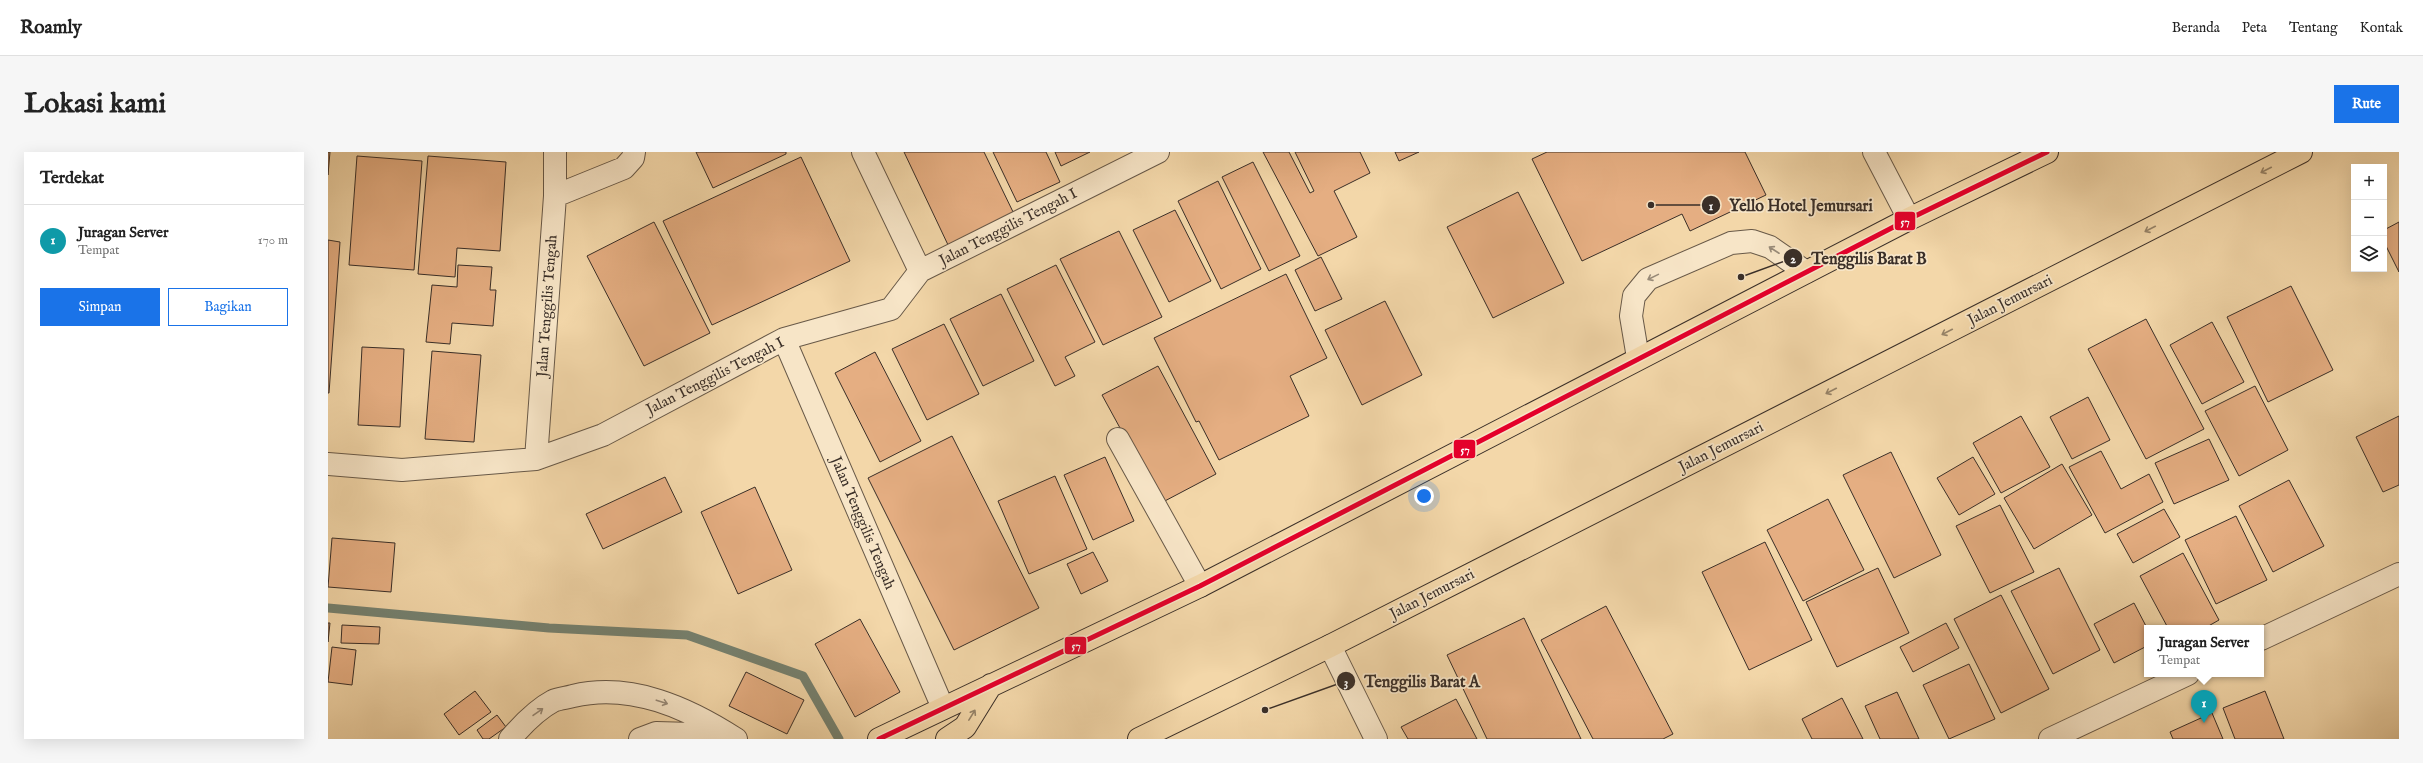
<!DOCTYPE html>
<html lang="id">
<meta charset="utf-8">
<style>
:root{--surface:#fff;--page:#f6f6f6;--text:#222;--muted:#767676;--line:#e0e0e0;--accent:#1a73e8}
body{margin:0;font-family:"IM FELL English",serif;background:var(--page);color:var(--text)}
.controls{position:absolute;right:12px;top:12px;display:grid;overflow:hidden;border-radius:0px;box-shadow:0 4px 16px #0002}
.controls button{width:36px;height:36px;display:grid;place-items:center;padding:0;border:0;border-bottom:1px solid var(--line);background:var(--surface);color:var(--text);font:20px sans-serif}
.you{position:absolute;left:1096px;top:344px;width:14px;height:14px;margin:-10px;border:3px solid #fff;border-radius:50%;background:#1a73e8;box-shadow:0 0 0 6px #1a73e833}
.badge{display:grid;place-items:center;width:26px;height:26px;border-radius:50%;background:var(--accent);color:#fff;font-size:13px;font-weight:700}
.pin{position:absolute;translate:-50% -33px;filter:drop-shadow(0 1px 2px #0008)}
.pin::after{content:'';position:absolute;top:21px;width:14px;height:12px;background:inherit;clip-path:polygon(0 0,100% 0,50% 100%)}
.popup{position:absolute;left:1816px;top:473px;width:120px;height:52px;box-sizing:border-box;display:grid;place-content:center;border-radius:0px;background:var(--surface);filter:drop-shadow(0 1px 3px #0005);font-size:13px;white-space:nowrap;color:var(--muted)}
.popup b{font-size:15px;color:var(--text)}
.popup::after{content:'';position:absolute;left:50%;top:100%;margin-left:-8px;border:8px solid transparent;border-top-color:var(--surface)}
.list{margin:0;padding:0;list-style:none}
h2{display:flex;justify-content:space-between;align-items:center;height:52px;margin:0;padding:0 16px;font-size:17px}
h2 small{font-size:13px;font-weight:400;color:var(--muted)}
.list li{display:grid;grid-template-columns:26px 1fr auto;gap:12px;align-items:center;box-sizing:border-box;height:72px;padding:0 16px;border-top:1px solid var(--line)}
.list b{display:block;font-size:15px;white-space:nowrap}
.list p{margin:0;font-size:13px;white-space:nowrap;color:var(--muted)}
.list em{font-size:13px;font-style:normal;color:var(--muted)}
.actions{display:flex;gap:8px;padding:12px 16px}
.actions a{flex:1;padding:9px 0;border:1px solid var(--accent);border-radius:0px;text-align:center;font-size:14px;color:var(--accent)}
.actions .main{background:var(--accent);color:#fff}
.icon{flex:none;width:22px;height:22px;fill:none;stroke:currentColor;stroke-width:2;stroke-linecap:round;stroke-linejoin:round}
.map{position:relative;flex:none;width:2071px;height:587px;overflow:hidden;border-radius:0px}
header{display:flex;align-items:center;gap:24px;box-sizing:border-box;height:56px;padding:0 20px;background:var(--surface);border-bottom:1px solid var(--line)}
header strong{font-size:19px}
nav{display:flex;gap:22px;margin-inline-start:auto;font-size:14px}
.intro{display:flex;align-items:center;justify-content:space-between;box-sizing:border-box;height:96px;padding:0 24px}
h1{margin:0;font-size:28px}
.button{padding:10px 18px;border-radius:0px;background:var(--accent);color:#fff;font-size:14px;font-weight:700}
main{display:flex;gap:24px;padding:0 24px}
aside{flex:1;background:var(--surface);border-radius:0px;box-shadow:0 4px 16px #0002}
.map>svg:first-child{display:block}
.lines{fill:none;stroke-linecap:round;stroke-linejoin:round}
.stream{stroke:#758271;stroke-width:9}
.building{fill:#e5ae82;stroke:#3a2f28}
.minor-casing{stroke:#685948;stroke-width:24}
.major-casing{stroke:#3a2f28;stroke-width:24}
.minor{stroke:#f7e5c7;stroke-width:22}
.major{stroke:#f3d7a9;stroke-width:22}
.bus-1-casing{stroke:#f7e5c7;stroke-width:8}
.bus-1{stroke:#e4002b;stroke-width:5}
.oneway{stroke:#968368}
.oneway2{stroke:#988a78}
.labels{text-anchor:middle;dominant-baseline:central;stroke-width:3.5;stroke-linejoin:round;paint-order:stroke}
.street-label{font-size:15px;fill:#3a2f28;stroke:#f7e5c7}
.leader{fill:none;stroke:#3a2f28;stroke-width:1.5}
.callout-dot{fill:#3a2f28;stroke:#f7e5c7;stroke-width:1.5}
.mark-label{font-size:12px;text-anchor:middle;font-weight:bold;fill:#fff}
.callout-label{font-size:16px;text-anchor:middle;font-weight:bold;fill:#3a2f28;stroke:#f7e5c7;stroke-width:3.5;stroke-linejoin:round;paint-order:stroke}
.line-badge{stroke:#f7e5c7;stroke-width:1.5}
.badge-label{font-size:11px;text-anchor:middle;font-weight:bold;fill:#fff}
</style>
<header>
<strong>Roamly</strong>
<nav><a>Beranda</a><a>Peta</a><a>Tentang</a><a>Kontak</a></nav>
</header>
<div class="intro"><h1>Lokasi kami</h1><a class="button">Rute</a></div>
<main>
<aside>
<h2>Terdekat<small></small></h2>
<ul class="list">
<li><span class="badge" style="background:#0f9aa8">1</span><div><b>Juragan Server</b><p>Tempat</p></div><em>170 m</em></li>
</ul>
<div class="actions"><a class="main">Simpan</a><a>Bagikan</a></div>
</aside>
<div class="map">
<svg width="2071" height="587" viewBox="0 0 2071 587">
<rect width="100%" height="100%" fill="#f3d7a9"/>
<filter id="stains"><feTurbulence type="fractalNoise" baseFrequency=".005" numOctaves="4"/><feColorMatrix values="0 0 0 0 .2 0 0 0 0 .09 0 0 0 0 .02 0 0 0 .5 -.17"/></filter>
<radialGradient id="worn" r=".72"><stop offset=".6" stop-color="#630" stop-opacity="0"/><stop offset="1" stop-color="#630" stop-opacity=".3"/></radialGradient>
<g class="lines">
<path class="stream" d="M0 456 221 476 359 483 475 524 511 587"/>
</g>
<path class="building" d="M0 0H2L0 23Z
M368 0H458V2L385 36Z
M576 0H656L687 64 621 95Z
M665 0H718L732 30 689 50Z
M727 0H762L733 14Z
M935 0H961L982 41 986 39 967 0H1032L1042 21 1006 39 1029 85 990 104Z
M1067 0H1091L1071 9Z
M1219 0H1417L1438 43 1362 79 1354 62 1254 109 1204 7Z
M29 4 94 9 86 118 21 113Z
M100 4 178 10 172 99 129 96 127 125 90 122Z
M473 5 522 109 384 173 335 69Z
M925 10 972 104 941 119 894 25Z
M890 29 933 117 893 137 850 49Z
M1190 40 1236 131 1165 166 1119 75Z
M847 58 883 129 841 150 805 78Z
M326 70 382 181 316 214 259 104Z
M2071 70V120L2056 90V78Z
M791 79 834 165 775 193 732 107Z
M0 88 12 90 1 241H0Z
M993 105 1014 147 987 159 967 118Z
M130 113 164 115 162 138H168L165 174 124 171 122 192 98 190 104 133 129 135Z
M728 113 767 190 737 205 747 224 727 234 679 137Z
M958 122 999 206 962 224 981 264 891 308 871 269 868 270 826 186Z
M1963 134 2005 218 1940 250 1899 165Z
M673 142 706 209 655 234 622 167Z
M1057 149 1094 223 1034 253 997 178Z
M1818 167 1876 277 1818 307 1760 197Z
M1884 170 1916 230 1874 252 1842 193Z
M616 172 651 242 599 268 564 197Z
M34 195 76 197 72 275 30 273Z
M104 199 153 203 146 290 97 287Z
M547 200 593 289 552 310 507 221Z
M830 214 888 322 833 351 774 243Z
M1927 234 1960 298 1911 324 1877 259Z
M1760 245 1782 288 1744 307 1722 265Z
M1693 264 1722 315 1673 341 1645 291Z
M2071 264V333L2055 340 2028 285Z
M624 284 711 456 626 498 540 326Z
M1881 287 1901 328 1846 352 1827 311Z
M1773 299 1793 337 1821 322 1835 350 1777 381 1741 315Z
M1563 300 1613 403 1566 426 1515 323Z
M777 305 806 369 765 388 736 323Z
M1645 305 1667 342 1631 363 1609 326Z
M1734 312 1764 363 1706 397 1676 346Z
M727 324 759 397 701 422 670 349Z
M337 325 354 360 275 397 258 362Z
M1961 328 1996 394 1945 420 1911 354Z
M427 335 464 418 410 442 373 360Z
M1500 347 1536 418 1475 449 1439 378Z
M1672 353 1706 420 1662 441 1628 374Z
M1836 357 1852 385 1805 411 1789 382Z
M1908 364 1939 428 1888 452 1857 388Z
M4 386 67 391 63 440 0 435Z
M1437 390 1484 488 1421 518 1374 420Z
M765 400 780 429 753 442 739 412Z
M1855 401 1891 468 1877 476H1840L1812 424Z
M1550 416 1581 481 1509 515 1478 450Z
M1731 416 1772 498 1725 522 1683 439Z
M1673 443 1721 537 1673 561 1626 467Z
M1806 451 1819 476V494L1786 511 1766 472Z
M1278 454 1345 582 1335 587H1265L1213 488Z
M1196 466 1253 587H1159L1119 503Z
M532 467 572 540 527 565 487 492Z
M0 471H2L0 490Z
M1618 471 1631 496 1585 520 1572 495Z
M14 473 52 475 51 492 13 491Z
M4 495 28 498 24 533 0 530Z
M1641 512 1667 567 1621 587 1595 533Z
M418 520 476 548 459 582 401 554Z
M147 539 163 560 131 583 116 562Z
M1937 539 1956 587H1907L1895 556Z
M1569 540 1591 587H1552L1537 554Z
M1514 546 1535 587H1484L1474 567Z
M1128 547 1149 587H1080L1073 575Z
M1884 561 1895 587H1845L1842 580Z
M169 563 178 575 161 587H155L149 578Z"/>
<g class="lines">
<g class="minor-casing">
<path id="minor" d="M535 0 592 119
M1546 0 1581 67
M227 44 296 16 305 6 306 0
M456 187 615 556
M1310 206 1303 164 1306 144 1320 127 1403 91 1424 89 1442 95 1478 120
M790 287 872 434
M208 307 227 44V0
M0 312 74 318 208 307 275 283 456 187 563 157 592 119 830 0
M1933 487 2071 422
M1002 494 1048 587
M182 587C194 573 208 558 225 549 231 546 239 546 245 544 303 530 360 556 408 587
M312 587 328 581 401 583
M1722 587 1860 522"/>
</g>
<g class="major-casing">
<path id="major" d="M551 587 872 434 1581 67 1719 0
M619 587 637 575 663 533
M811 587 1002 494 1973 0"/>
</g>
<use href="#minor" class="minor"/>
<use href="#major" class="major"/>
<g class="bus-1-casing">
<path id="bus-1" d="M551 587 872 434 1581 67 1719 0"/>
</g>
<use href="#bus-1" class="bus-1"/>
</g>
<defs><path id="oneway-shaft" d="M-6 0H5M1.5-3L5.5 0L1.5 3" fill="none" stroke-width="1.6" stroke-linecap="round" stroke-linejoin="round"/></defs>
<g class="oneway">
<use href="#oneway-shaft" transform="translate(1938 18) rotate(153)"/>
<use href="#oneway-shaft" transform="translate(1822 77) rotate(153)"/>
<use href="#oneway-shaft" transform="translate(1619 180) rotate(153)"/>
<use href="#oneway-shaft" transform="translate(1503 239) rotate(153)"/>
<use href="#oneway-shaft" transform="translate(644 563) rotate(-58)"/>
</g>
<g class="oneway2">
<use href="#oneway-shaft" transform="translate(1446 98) rotate(-147)"/>
<use href="#oneway-shaft" transform="translate(1325 125) rotate(154)"/>
<use href="#oneway-shaft" transform="translate(334 550) rotate(18)"/>
<use href="#oneway-shaft" transform="translate(210 560) rotate(-35)"/>
</g>
<g class="labels">
<g class="street-label">
<text transform="translate(680 75) rotate(-27)">Jalan Tenggilis Tengah I</text>
<text transform="translate(1682 148) rotate(-27)">Jalan Jemursari</text>
<text transform="translate(219 154) rotate(-86)">Jalan Tenggilis Tengah</text>
<text transform="translate(387 224) rotate(-27)">Jalan Tenggilis Tengah I</text>
<text transform="translate(1393 295) rotate(-27)">Jalan Jemursari</text>
<text transform="translate(535 371) rotate(67)">Jalan Tenggilis Tengah</text>
<text transform="translate(1104 442) rotate(-27)">Jalan Jemursari</text>
</g>
</g>
<path class="leader" d="M1323 53L1383 53M1413 125L1465 106M937 558L1018 529"/>
<g class="callout-dot">
<circle cx="1323" cy="53" r="4"/>
<circle cx="1413" cy="125" r="4"/>
<circle cx="937" cy="558" r="4"/>
<circle cx="1383" cy="53" r="10"/>
<circle cx="1465" cy="106" r="10"/>
<circle cx="1018" cy="529" r="10"/>
</g>
<g class="mark-label">
<text x="1383" y="58">1</text>
<text x="1465" y="111">2</text>
<text x="1018" y="534">3</text>
</g>
<g class="callout-label">
<text x="1473" y="59">Yello Hotel Jemursari</text>
<text x="1541" y="112">Tenggilis Barat B</text>
<text x="1094" y="535">Tenggilis Barat A</text>
</g>
<g class="line-badge">
<rect x="1566" y="59" width="22" height="20" rx="4" fill="#e4002b"/>
<rect x="1125" y="287" width="23" height="20" rx="4" fill="#e4002b"/>
<rect x="736" y="484" width="23" height="19" rx="4" fill="#e4002b"/>
</g>
<g class="badge-label">
<text x="1577" y="73">57</text>
<text x="1137" y="301">57</text>
<text x="748" y="497">57</text>
</g>
<rect width="100%" height="100%" filter="url(#stains)"/>
<rect width="100%" height="100%" fill="url(#worn)"/>
</svg>
<div class="controls">
<button>+</button>
<button>−</button>
<button><svg class="icon" aria-label="layers" viewBox="0 0 24 24"><path d="M12 4l9 5-9 5-9-5zM3 14l9 5 9-5"/></svg></button>
</div>
<div class="you"></div>
<div class="pin badge" style="left:1876px;top:571px;background:#0f9aa8">1</div>
<div class="popup"><b>Juragan Server</b>Tempat</div>
</div>
</main>
